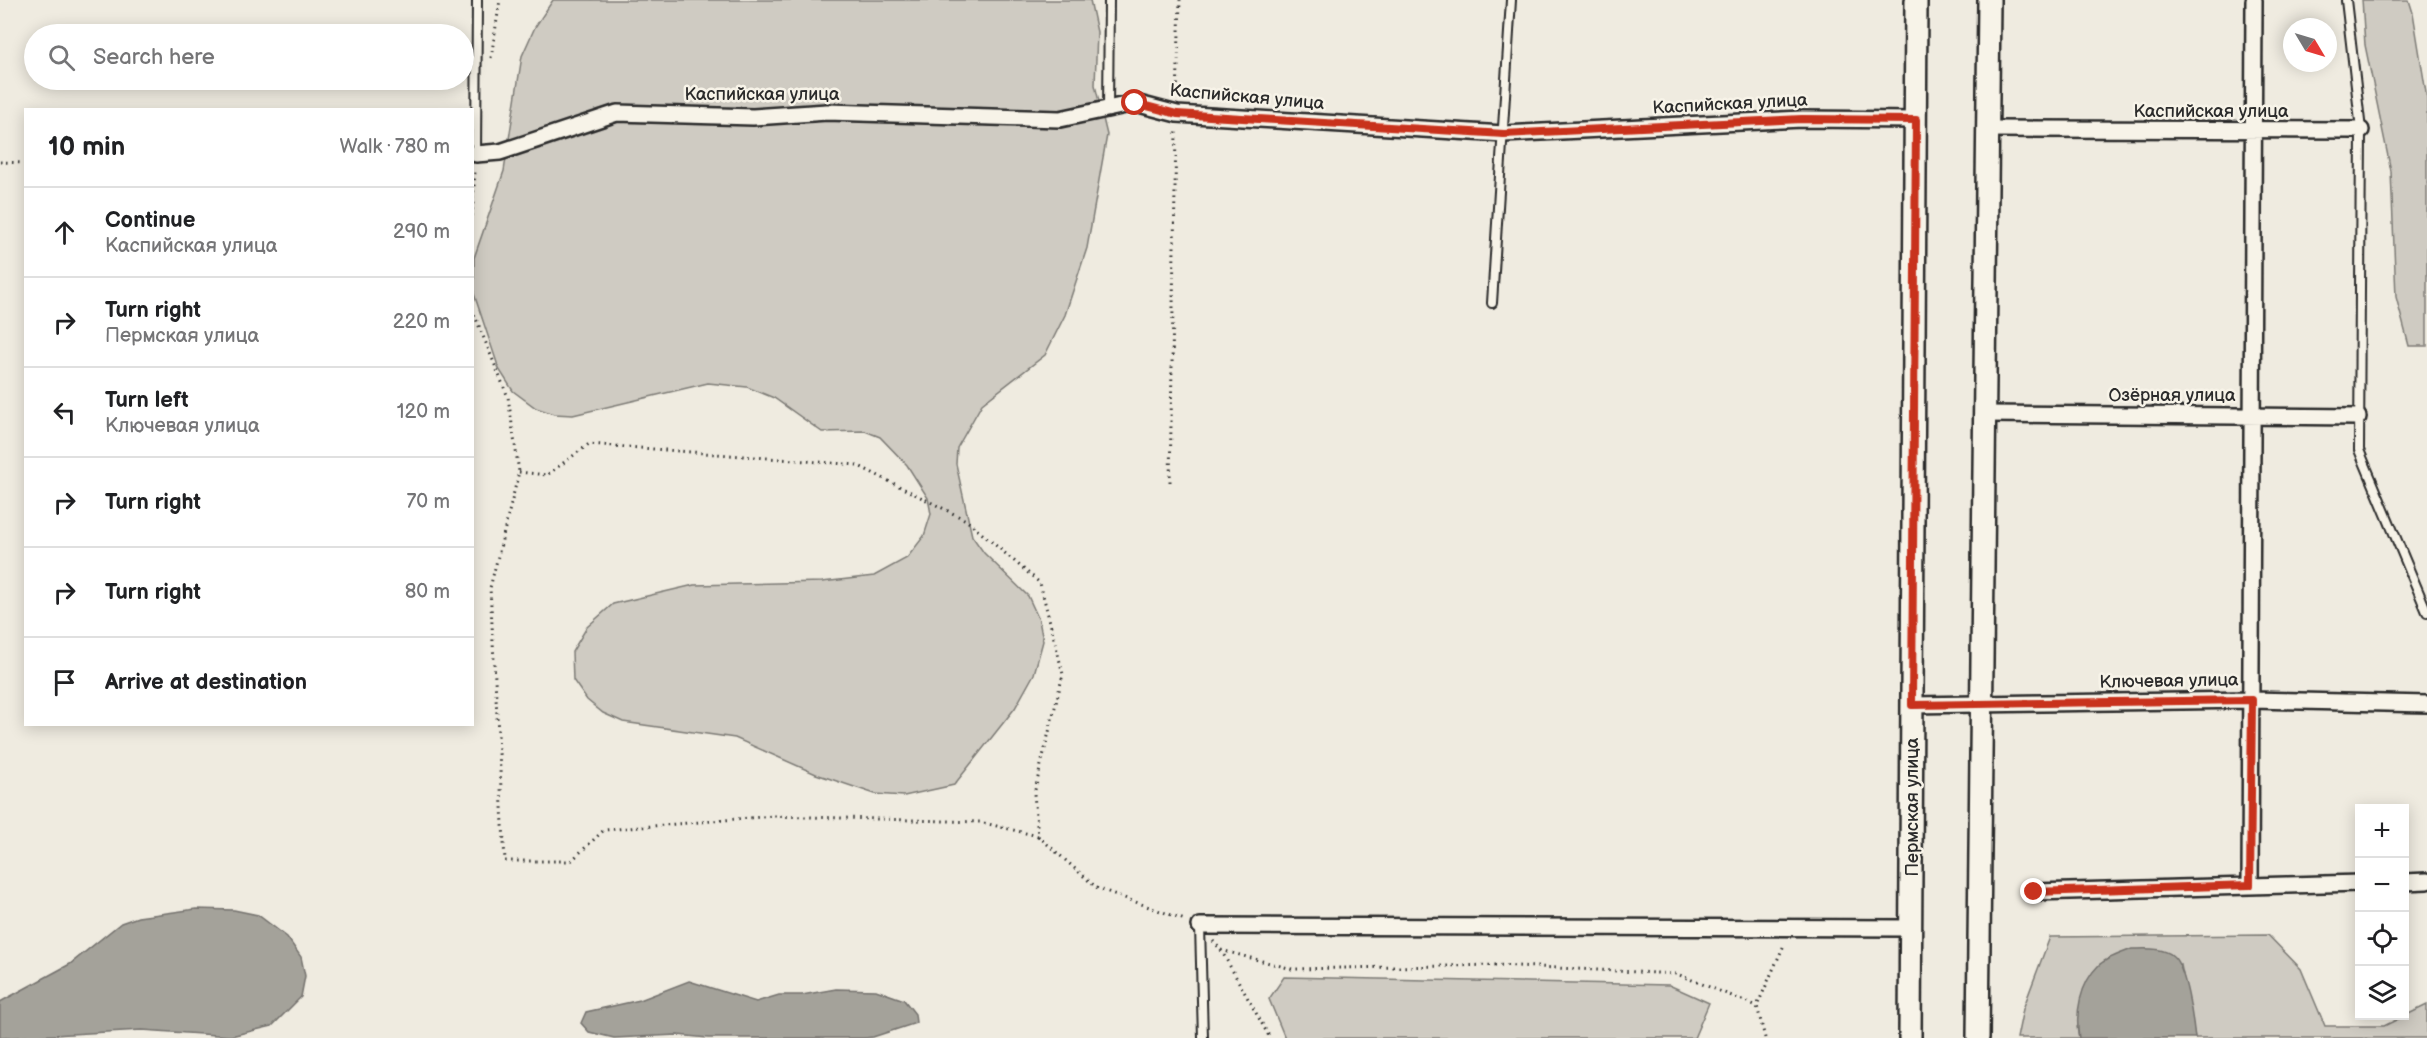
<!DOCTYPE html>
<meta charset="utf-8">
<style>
:root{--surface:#fff;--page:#f2f2f2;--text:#202124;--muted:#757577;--line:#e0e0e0}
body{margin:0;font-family:"Balsamiq Sans",sans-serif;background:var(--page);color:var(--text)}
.controls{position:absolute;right:18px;bottom:18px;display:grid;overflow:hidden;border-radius:0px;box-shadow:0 3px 15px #0003}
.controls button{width:54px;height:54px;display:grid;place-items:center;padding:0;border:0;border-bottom:2px solid var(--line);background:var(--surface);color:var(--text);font:30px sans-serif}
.compass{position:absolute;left:2283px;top:18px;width:54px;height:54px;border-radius:50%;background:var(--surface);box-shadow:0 3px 15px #0003;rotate:128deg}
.stop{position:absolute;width:18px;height:18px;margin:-14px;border:4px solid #c8321e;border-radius:50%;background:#fff}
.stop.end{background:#c8321e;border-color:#fff;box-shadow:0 2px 6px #0008}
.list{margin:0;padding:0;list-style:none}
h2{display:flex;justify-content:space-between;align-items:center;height:78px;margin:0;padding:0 24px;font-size:26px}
h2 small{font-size:20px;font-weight:400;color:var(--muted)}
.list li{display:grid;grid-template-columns:39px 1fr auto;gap:18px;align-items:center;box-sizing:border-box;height:90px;padding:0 24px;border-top:2px solid var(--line)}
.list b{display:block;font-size:22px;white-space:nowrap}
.list p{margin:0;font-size:20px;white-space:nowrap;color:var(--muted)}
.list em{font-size:20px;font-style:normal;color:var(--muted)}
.icon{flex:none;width:33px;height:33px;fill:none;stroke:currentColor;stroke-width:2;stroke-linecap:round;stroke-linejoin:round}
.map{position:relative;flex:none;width:2427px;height:1038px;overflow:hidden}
.search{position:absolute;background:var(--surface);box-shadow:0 3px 15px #0003;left:24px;top:24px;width:450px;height:66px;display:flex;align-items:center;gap:15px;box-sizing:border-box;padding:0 21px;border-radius:33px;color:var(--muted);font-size:22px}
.panel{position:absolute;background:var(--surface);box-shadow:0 3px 15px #0003;left:24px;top:108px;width:450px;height:618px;border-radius:0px}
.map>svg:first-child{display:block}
.green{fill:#cfcbc2;stroke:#7d7b76;stroke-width:1.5}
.water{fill:#a4a29a;stroke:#74726e;stroke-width:1.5}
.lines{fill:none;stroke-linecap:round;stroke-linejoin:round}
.lane-casing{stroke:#2b2b2b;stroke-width:12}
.street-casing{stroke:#2b2b2b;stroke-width:20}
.secondary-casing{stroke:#2b2b2b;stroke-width:26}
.path{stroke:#2b2b2b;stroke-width:3;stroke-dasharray:1.5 4.5;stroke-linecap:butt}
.lane{stroke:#f7f3e8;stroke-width:8}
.street{stroke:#f7f3e8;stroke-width:15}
.secondary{stroke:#f7f3e8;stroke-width:21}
.route{stroke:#c8321e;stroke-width:8}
.labels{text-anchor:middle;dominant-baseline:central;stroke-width:5;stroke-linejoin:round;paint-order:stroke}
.street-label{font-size:18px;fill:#2b2b2b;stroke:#f7f3e8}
</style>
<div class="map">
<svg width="2427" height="1038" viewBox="0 0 2427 1038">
<rect width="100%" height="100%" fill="#efebe0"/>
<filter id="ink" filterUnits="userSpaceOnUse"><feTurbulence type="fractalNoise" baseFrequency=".0167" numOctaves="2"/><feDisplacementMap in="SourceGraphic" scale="12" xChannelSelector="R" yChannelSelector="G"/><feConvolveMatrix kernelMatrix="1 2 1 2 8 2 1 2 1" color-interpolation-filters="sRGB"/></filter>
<g filter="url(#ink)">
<path class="green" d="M553 0H1090L1097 32 1095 85 1107 135 1087 248 1065 315 1045 355 982 404 957 448 956 464 972 536 984 553 1028 596 1039 620 1043 641 1034 674 1015 708 954 785 904 796 875 794 816 774 735 738 623 722 603 713 587 700 573 680 572 652 587 627 613 604 694 585 822 582 874 576 907 558 924 536 931 514 928 498 907 465 880 437 865 431 822 432 774 398 747 387 708 383 573 415 554 414 536 408 513 391 499 369 474 294V258L504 171 522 56 535 27Z
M2362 0H2409L2413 13 2427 99V346H2409L2396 297 2391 171 2365 45Z
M2268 935 2301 969 2325 1026H2384L2427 1005V1038H2195L2181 965 2077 1027 2079 1038H2017L2023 1009 2050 937Z
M1284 977 1669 985 1709 1003 1694 1038H1285L1269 999Z"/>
<path class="water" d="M196 909 234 910 258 915 287 937 301 957 305 976 301 997 272 1026 231 1036 142 1030 0 1038V1002L70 964 121 923 138 917Z
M2132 949C2145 949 2163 947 2173 956 2186 967 2193 1020 2195 1038H2079C2075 1013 2080 984 2098 966 2105 958 2122 953 2132 949Z
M689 981 756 1002 779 995H802L836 989 876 990 904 1000 915 1014 916 1023 873 1037 864 1038H708L677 1035 614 1038 589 1032 581 1023 586 1012 640 1000Z"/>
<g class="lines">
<g class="lane-casing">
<path id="lane" d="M2346 0 2361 130 2359 450 2427 612
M1108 109 1109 0
M476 154 477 0
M1492 303 1511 0
M1200 926 1203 1038"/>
</g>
<g class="street-casing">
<path id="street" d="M1989 129 2361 130
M476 154 500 152 617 113 753 117 827 112 1060 119 1135 103 1177 114 1504 134 1802 119 1916 120
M1986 414 2358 417
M1912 705 2252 700 2427 704
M2404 882 2427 881
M2250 885 2254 0
M2034 892 2360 883
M1200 926 1911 928"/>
</g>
<g class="secondary-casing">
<path id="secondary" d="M1910 1038 1916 0
M1978 1038 1989 0"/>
</g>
<path class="path" d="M491 58 500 0
M1177 97 1180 0
M0 162 26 163
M472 216 475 171
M472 309 508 397 519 472 490 588 505 861H571L604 830 773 816 980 822 1038 836
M519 472 547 475 589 444 857 465 966 520 1040 583 1063 674 1034 794 1038 836 1097 888 1185 920
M1170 482 1176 131
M1213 941 1221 950 1270 1038
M1221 950 1292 969 1497 965 1677 974 1757 1006
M1765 1038 1757 1006 1784 945"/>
<use href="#lane" class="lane"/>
<use href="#street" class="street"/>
<use href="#secondary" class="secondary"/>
</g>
</g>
<g class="lines" filter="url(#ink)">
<path class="route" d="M1135 103 1177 114 1504 134 1802 119 1916 120 1912 705 2252 700 2250 885 2034 892"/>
</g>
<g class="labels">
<g class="street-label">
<text x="762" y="94">Каспийская улица</text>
<text transform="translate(1247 97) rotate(5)">Каспийская улица</text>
<text transform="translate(1730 104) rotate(-3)">Каспийская улица</text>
<text x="2211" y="111">Каспийская улица</text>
<text x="2172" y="395">Озёрная улица</text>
<text transform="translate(2169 681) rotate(-1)">Ключевая улица</text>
<text transform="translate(1912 807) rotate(-90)">Пермская улица</text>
</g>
</g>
</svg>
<div class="controls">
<button>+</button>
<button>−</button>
<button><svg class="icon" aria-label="locate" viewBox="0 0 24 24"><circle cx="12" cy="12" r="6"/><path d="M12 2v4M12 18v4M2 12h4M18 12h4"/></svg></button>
<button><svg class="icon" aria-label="layers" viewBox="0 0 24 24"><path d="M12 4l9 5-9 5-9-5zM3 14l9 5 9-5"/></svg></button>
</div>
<svg class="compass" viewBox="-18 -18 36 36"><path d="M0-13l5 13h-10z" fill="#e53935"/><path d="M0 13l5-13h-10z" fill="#757577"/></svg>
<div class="stop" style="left:1135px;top:103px"></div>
<div class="stop end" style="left:2034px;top:892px"></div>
<div class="search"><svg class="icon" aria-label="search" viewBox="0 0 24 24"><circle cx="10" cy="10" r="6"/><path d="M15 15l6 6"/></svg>Search here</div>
<section class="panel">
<h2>10 min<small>Walk · 780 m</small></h2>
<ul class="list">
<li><svg class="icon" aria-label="ahead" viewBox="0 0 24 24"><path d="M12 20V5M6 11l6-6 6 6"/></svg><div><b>Continue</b><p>Каспийская улица</p></div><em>290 m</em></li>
<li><svg class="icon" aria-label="right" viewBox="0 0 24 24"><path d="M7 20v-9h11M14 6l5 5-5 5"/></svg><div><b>Turn right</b><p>Пермская улица</p></div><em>220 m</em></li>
<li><svg class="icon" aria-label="left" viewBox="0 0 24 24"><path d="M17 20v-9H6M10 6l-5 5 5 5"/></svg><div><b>Turn left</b><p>Ключевая улица</p></div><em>120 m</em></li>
<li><svg class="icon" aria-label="right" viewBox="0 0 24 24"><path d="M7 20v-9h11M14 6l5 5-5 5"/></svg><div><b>Turn right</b></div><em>70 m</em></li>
<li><svg class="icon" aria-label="right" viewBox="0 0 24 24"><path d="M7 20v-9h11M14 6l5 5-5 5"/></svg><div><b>Turn right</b></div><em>80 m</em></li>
<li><svg class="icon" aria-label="arrive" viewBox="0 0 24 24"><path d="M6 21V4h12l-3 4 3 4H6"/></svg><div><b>Arrive at destination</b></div></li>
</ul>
</section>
</div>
